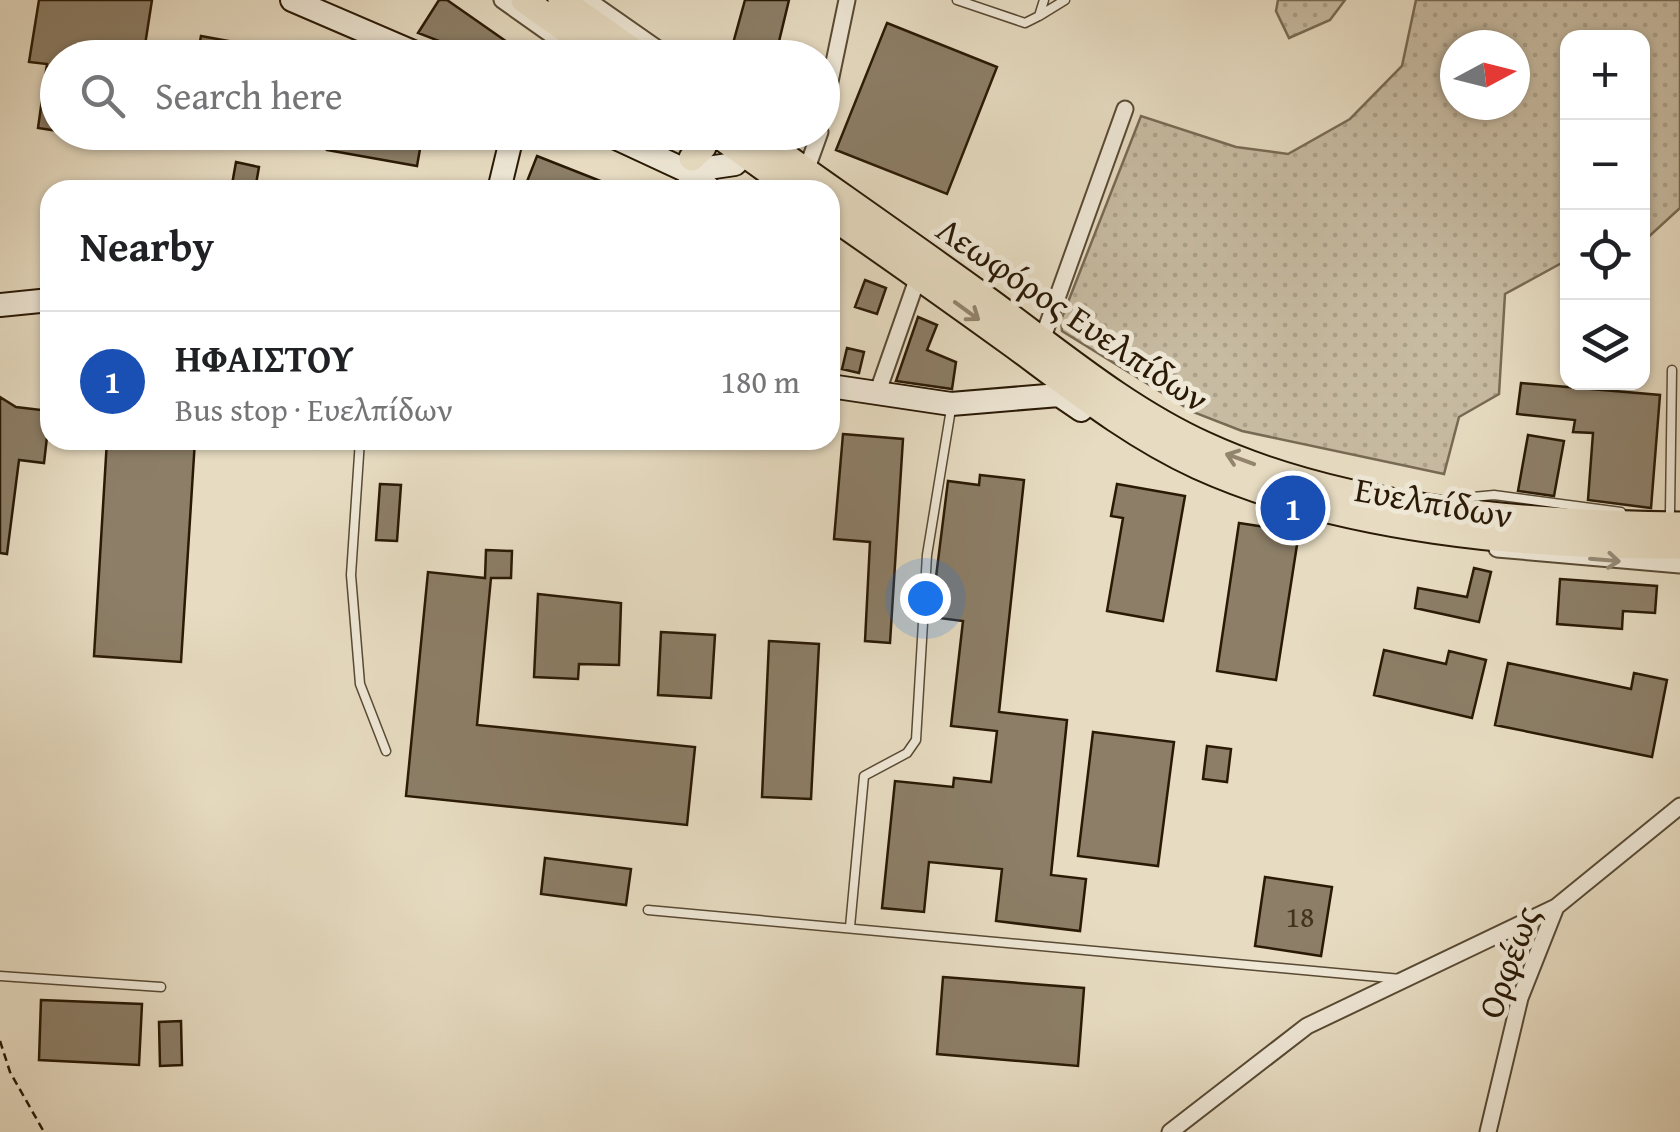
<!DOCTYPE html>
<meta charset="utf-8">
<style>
:root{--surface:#fff;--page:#f2f2f2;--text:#202124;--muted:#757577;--line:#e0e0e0;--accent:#db2777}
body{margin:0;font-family:"Gentium Book Plus",serif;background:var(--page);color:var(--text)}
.controls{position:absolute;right:30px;top:30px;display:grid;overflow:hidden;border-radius:20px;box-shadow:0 2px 8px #0004}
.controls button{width:90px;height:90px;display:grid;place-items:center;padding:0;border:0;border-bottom:2px solid var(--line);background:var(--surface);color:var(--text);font:50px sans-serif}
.compass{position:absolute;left:1440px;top:30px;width:90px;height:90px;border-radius:50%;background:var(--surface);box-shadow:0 2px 8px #0004;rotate:83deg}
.you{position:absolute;left:925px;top:598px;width:35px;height:35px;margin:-25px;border:8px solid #fff;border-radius:50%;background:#1a73e8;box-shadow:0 0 0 15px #1a73e833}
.badge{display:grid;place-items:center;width:65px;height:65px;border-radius:50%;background:var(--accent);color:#fff;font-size:32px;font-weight:700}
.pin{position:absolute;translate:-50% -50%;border:5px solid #fff;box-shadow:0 2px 10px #0006}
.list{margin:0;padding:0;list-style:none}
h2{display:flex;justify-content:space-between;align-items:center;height:130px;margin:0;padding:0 40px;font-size:42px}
h2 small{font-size:32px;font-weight:400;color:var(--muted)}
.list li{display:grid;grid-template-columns:65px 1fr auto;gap:30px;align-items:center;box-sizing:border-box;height:140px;padding:0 40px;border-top:2px solid var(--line)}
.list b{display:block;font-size:38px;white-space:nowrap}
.list p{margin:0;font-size:32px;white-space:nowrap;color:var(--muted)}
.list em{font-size:32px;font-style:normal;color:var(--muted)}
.icon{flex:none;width:55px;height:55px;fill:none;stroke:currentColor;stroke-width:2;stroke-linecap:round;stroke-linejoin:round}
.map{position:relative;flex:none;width:1680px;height:1132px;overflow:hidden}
.search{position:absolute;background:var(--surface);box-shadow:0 2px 8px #0004;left:40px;top:40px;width:800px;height:110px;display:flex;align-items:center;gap:25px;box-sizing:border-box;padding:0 35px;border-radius:55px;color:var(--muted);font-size:38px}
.panel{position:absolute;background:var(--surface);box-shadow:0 2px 8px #0004;left:40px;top:180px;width:800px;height:270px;border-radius:30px}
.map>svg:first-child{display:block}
.grass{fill:url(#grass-dots);stroke:#786a54;stroke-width:2.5;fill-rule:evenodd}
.building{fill:#8c7e67;stroke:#291905;stroke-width:2.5}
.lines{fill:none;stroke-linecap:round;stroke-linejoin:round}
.lane-casing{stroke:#584a34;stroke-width:11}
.street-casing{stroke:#584a34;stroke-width:19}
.secondary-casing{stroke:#291905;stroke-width:26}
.primary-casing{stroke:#291905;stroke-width:29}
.path{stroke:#291905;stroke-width:2.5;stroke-dasharray:8 5;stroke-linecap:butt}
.lane{stroke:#efe8d7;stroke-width:8}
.street{stroke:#efe8d7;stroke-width:15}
.secondary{stroke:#efe8d7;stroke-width:22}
.primary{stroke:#e7dcc2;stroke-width:25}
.oneway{stroke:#92846d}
.oneway2{stroke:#968b78}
.labels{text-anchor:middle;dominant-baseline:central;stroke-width:10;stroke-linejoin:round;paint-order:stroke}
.number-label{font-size:30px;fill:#42321e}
.street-label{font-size:35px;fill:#291905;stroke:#efe8d7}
</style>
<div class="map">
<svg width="1680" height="1132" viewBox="0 0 1680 1132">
<defs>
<pattern id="grass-dots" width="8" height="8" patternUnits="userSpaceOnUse" patternTransform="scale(2.5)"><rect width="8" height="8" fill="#c7bba2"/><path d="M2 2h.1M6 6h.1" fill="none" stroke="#aba08a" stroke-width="1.8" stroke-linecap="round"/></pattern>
</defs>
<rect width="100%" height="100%" fill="#e7dcc2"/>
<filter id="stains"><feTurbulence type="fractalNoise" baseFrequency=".002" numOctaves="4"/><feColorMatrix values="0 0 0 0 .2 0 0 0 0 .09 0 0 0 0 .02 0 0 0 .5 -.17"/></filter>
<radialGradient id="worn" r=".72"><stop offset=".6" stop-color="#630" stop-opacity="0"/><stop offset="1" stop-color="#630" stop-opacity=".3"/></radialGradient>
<path class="grass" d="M1278 0H1345L1330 20 1289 38 1276 11Z
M1416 0H1680V208L1643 242 1642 38H1568L1567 260 1505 294 1499 394 1459 417 1444 474 1242 431 1193 412 1062 331 1061 320 1141 116 1236 147 1288 154 1350 119 1402 66ZM1455 45H1515V105H1455Z"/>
<path class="building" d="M39 0H152L143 58H58V131L38 128 47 64 29 62Z
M439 0H447L530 58H483L418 33Z
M745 0H789L775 58H729Z
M887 23 997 67 947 194 836 150Z
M201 36 289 52 288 58H197Z
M224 132H272L269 146 223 138Z
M330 132H423L417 166 327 150Z
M537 156 603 182 600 190H541L526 184Z
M236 162 259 167 255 190H231Z
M865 280 886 288 877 314 855 307Z
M918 317 937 325 927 350 956 362 952 389 896 381Z
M847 348 864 352 859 373 842 369Z
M1521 383 1660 395 1651 508 1588 500 1593 433 1573 432 1575 420 1517 414Z
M0 397 16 407 50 411 44 463 19 460 7 554 0 553Z
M843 434 903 439 890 643 865 641 870 542 834 539Z
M1528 435 1564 441 1554 496 1518 491Z
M107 440H195L181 662 94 656Z
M980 475 1024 480 999 712 1067 720 1051 875 1086 879 1080 931 996 921 1002 869 929 862 924 912 882 908 895 781 953 787 954 778 991 782 997 731 951 726 963 621 931 617 948 481 979 485Z
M380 484 401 485 397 541 376 540Z
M1117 484 1185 496 1163 621 1107 611 1123 518 1111 516Z
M1239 523 1299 532 1276 680 1217 671Z
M486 550 512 551 511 578H491L477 725 695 747 687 825 406 796 428 572 485 578Z
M1474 568 1491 572 1479 622 1415 608 1418 588 1467 597Z
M1560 579 1657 586 1655 613 1623 611 1622 629 1557 624Z
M538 594 621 603 619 665 579 664 578 679 534 677Z
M661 632 715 635 711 698 658 695Z
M769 641 819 644 811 799 762 797Z
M1384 650 1446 664 1449 651 1486 660 1472 718 1374 695Z
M1508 663 1631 689 1634 673 1667 680 1652 757 1495 725Z
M1093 732 1174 742 1158 866 1078 856Z
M1207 746 1231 749 1227 782 1203 779Z
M545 858 631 869 626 905 541 894Z
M1265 877 1332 887 1321 956 1255 946Z
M943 977 1084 988 1078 1066 937 1054Z
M41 1000 142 1004 139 1065 39 1060Z
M181 1021 182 1065 160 1066 159 1022Z"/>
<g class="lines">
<g class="lane-casing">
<path id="lane" d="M957 0 1025 23 1039 16 1044 0
M1039 16 1065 0
M360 440 351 575 360 684 386 751
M1451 499 1494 495 1621 512
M1670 513 1672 370
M648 910 1401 979
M850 927 864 776 907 753 916 740 927 555 951 409
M0 976 161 987"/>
</g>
<g class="street-casing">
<path id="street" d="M502 0 584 58
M588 0 671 58
M822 120 847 0
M680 168 691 183 710 184 708 190
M806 171 820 132
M1042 340 1125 109
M877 394 918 277
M1497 549 1680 565
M1170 1132 1307 1026 1556 907
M1488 1132 1520 998 1556 907 1680 806"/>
</g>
<g class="secondary-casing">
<path id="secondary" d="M292 0 427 58
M603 132 687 171 735 164 756 140
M499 190 513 132
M0 305 50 300
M830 386 951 404 1059 395 1081 410 1084 407"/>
</g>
<g class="primary-casing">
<path id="primary" d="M524 0 606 58
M561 0 643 58
M714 132 795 190
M751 132C831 189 912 245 992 303 1060 353 1128 410 1205 445 1346 510 1527 523 1680 525
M692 158 703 147V132
M830 215C892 258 954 302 1015 346 1073 389 1132 436 1198 466 1339 530 1527 547 1680 546"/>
</g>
<path class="path" d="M0 1041 10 1072 44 1132"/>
<use href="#lane" class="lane"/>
<use href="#street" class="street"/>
<use href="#secondary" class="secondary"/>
<use href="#primary" class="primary"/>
</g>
<defs><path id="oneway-shaft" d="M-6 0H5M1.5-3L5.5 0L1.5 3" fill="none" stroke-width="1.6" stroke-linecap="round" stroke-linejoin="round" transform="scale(2.5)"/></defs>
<g class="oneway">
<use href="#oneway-shaft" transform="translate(967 311) rotate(36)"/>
<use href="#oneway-shaft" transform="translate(1240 459) rotate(-160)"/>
</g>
<use class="oneway2" href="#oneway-shaft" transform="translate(1605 560) rotate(5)"/>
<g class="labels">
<g class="number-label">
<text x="1300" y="916">18</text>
</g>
<g class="street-label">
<text transform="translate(1073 314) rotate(34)">Λεωφόρος Ευελπίδων</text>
<text transform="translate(1434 502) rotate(10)">Ευελπίδων</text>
<text transform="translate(1508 962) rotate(-70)">Ορφέως</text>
</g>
</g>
<rect width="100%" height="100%" filter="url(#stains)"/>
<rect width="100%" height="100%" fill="url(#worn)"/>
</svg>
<div class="controls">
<button>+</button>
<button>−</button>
<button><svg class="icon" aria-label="locate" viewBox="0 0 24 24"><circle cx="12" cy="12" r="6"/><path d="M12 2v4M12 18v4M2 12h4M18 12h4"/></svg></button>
<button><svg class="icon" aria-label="layers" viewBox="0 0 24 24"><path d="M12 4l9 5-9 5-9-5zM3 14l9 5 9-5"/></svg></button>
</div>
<svg class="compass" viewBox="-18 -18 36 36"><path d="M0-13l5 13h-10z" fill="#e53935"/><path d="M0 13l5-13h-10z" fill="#757577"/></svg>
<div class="you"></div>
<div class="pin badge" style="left:1293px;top:508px;background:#1a4fb4">1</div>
<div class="search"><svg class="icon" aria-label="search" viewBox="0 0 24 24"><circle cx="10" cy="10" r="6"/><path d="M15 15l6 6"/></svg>Search here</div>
<section class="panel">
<h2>Nearby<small></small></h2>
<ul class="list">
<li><span class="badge" style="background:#1a4fb4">1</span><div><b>ΗΦΑΙΣΤΟΥ</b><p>Bus stop · Ευελπίδων</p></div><em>180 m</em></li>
</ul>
</section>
</div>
